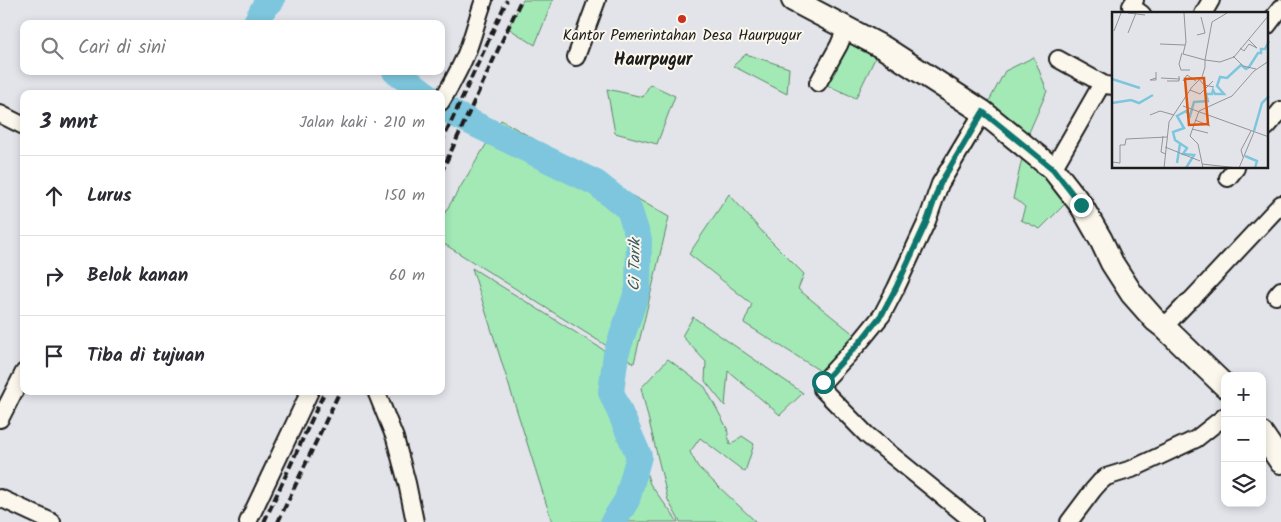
<!DOCTYPE html>
<html lang="id">
<meta charset="utf-8">
<style>
:root{--surface:#fff;--page:#f2f2f3;--text:#2b2b33;--muted:#7c7c81;--line:#e1e1e2}
body{margin:0;font-family:Kalam,sans-serif;background:var(--page);color:var(--text)}
.controls{position:absolute;right:15px;bottom:15px;display:grid;overflow:hidden;border-radius:10px;box-shadow:0 2px 8px #0003}
.controls button{width:45px;height:45px;display:grid;place-items:center;padding:0;border:0;border-bottom:1px solid var(--line);background:var(--surface);color:var(--text);font:25px sans-serif}
.stop{position:absolute;width:15px;height:15px;margin:-11px;border:4px solid #0f766e;border-radius:50%;background:#fff}
.stop.end{background:#0f766e;border-color:#fff;box-shadow:0 1px 5px #0008}
.list{margin:0;padding:0;list-style:none}
h2{display:flex;justify-content:space-between;align-items:center;height:65px;margin:0;padding:0 20px;font-size:21px}
h2 small{font-size:16px;font-weight:400;color:var(--muted)}
.list li{display:grid;grid-template-columns:32px 1fr auto;gap:15px;align-items:center;box-sizing:border-box;height:80px;padding:0 20px;border-top:1px solid var(--line)}
.list b{display:block;font-size:19px;white-space:nowrap}
.list em{font-size:16px;font-style:normal;color:var(--muted)}
.icon{flex:none;width:28px;height:28px;fill:none;stroke:currentColor;stroke-width:2;stroke-linecap:round;stroke-linejoin:round}
.map{position:relative;flex:none;width:1281px;height:522px;overflow:hidden}
.search{position:absolute;background:var(--surface);box-shadow:0 2px 8px #0003;left:20px;top:20px;width:425px;height:55px;display:flex;align-items:center;gap:12px;box-sizing:border-box;padding:0 18px;border-radius:10px;color:var(--muted);font-size:19px}
.panel{position:absolute;background:var(--surface);box-shadow:0 2px 8px #0003;left:20px;top:90px;width:425px;height:305px;border-radius:10px}
.map>svg:first-child{display:block}
.green{fill:#a2e9b6;stroke:#5f8269}
.lines{fill:none;stroke-linecap:round;stroke-linejoin:round}
.river{stroke:#7dc6dd;stroke-width:26}
.minor-casing{stroke:#1c1c1c;stroke-width:20}
.secondary-casing{stroke:#1c1c1c;stroke-width:26}
.minor{stroke:#fbf7ec;stroke-width:16}
.secondary{stroke:#fbf7ec;stroke-width:22}
.rail{stroke:#1c1c1c;stroke-width:4;stroke-dasharray:8 4;stroke-linecap:butt}
.route{stroke:#0f766e;stroke-width:6}
.poi-dot{fill:#c8321e;stroke:#fbf7ec;stroke-width:2}
.labels{text-anchor:middle;dominant-baseline:central;stroke-width:4;stroke-linejoin:round;paint-order:stroke}
.poi-label{font-size:15px;fill:#1c1c1c;stroke:#fbf7ec}
.water-label{font-size:16px;font-style:italic;fill:#3e5860;stroke:#fbf7ec}
.quarter-label{font-size:18px;font-weight:bold;fill:#1c1c1c;stroke:#fbf7ec}
.inset-river{fill:none;stroke:#7dc6dd;stroke-width:2.5}
.inset-road{fill:none;stroke:#939498;stroke-width:1}
.view{fill:#de560d;fill-opacity:0.15;stroke:#de560d;stroke-width:2.5}
.inset-edge{fill:none;stroke:#1c1c1c;stroke-width:2.5}
</style>
<div class="map">
<svg width="1281" height="522" viewBox="0 0 1281 522">
<rect width="100%" height="100%" fill="#e2e4ea"/>
<filter id="ink" filterUnits="userSpaceOnUse"><feTurbulence type="fractalNoise" baseFrequency=".02" numOctaves="2"/><feDisplacementMap in="SourceGraphic" scale="10" xChannelSelector="R" yChannelSelector="G"/><feConvolveMatrix kernelMatrix="1 2 1 2 8 2 1 2 1" color-interpolation-filters="sRGB"/></filter>
<g filter="url(#ink)">
<path class="green" d="M523 0H553L535 45 508 28Z
M846 36 878 52 856 98 822 83Z
M746 54 789 68 787 94 733 66Z
M1034 57 1047 91 1027 137 986 107 1005 71Z
M650 84 675 96 657 144 615 133 607 89 643 97Z
M501 120 669 217 634 363 441 242V219Z
M1023 154 1069 200 1040 229 1021 220 1025 207 1018 201 1013 199Z
M729 194 766 236 804 274 798 289 856 336 822 372 744 323 752 304 689 254Z
M472 268 607 352 650 484 678 522H552Z
M693 317 803 393 780 415 728 371 725 406 705 381 706 362 682 336Z
M668 359 705 387 727 428 730 445 742 436 754 444 745 472 700 438 690 452 698 467 756 522H680L668 500 641 388Z"/>
<g class="lines">
<path class="river" d="M255 24 263 9 272 0
M395 71 426 94
M441 105 456 115 596 183 629 209 639 240 638 289 616 354 611 392 639 456 627 500 613 522"/>
<g class="minor-casing">
<path id="minor" d="M1135 0 1131 6 1142 14
M1203 14 1211 0
M1267 26 1281 8
M576 57 597 0
M1058 59 1105 85
M818 83 839 45 846 28
M441 102C451 85 461 68 468 49 474 33 478 16 484 0
M0 114 24 126
M1267 127 1281 110
M1053 169 1100 87 1105 85 1114 86
M1228 178 1236 168
M1276 296 1281 290
M1192 299 1281 204
M1164 327 1188 302
M376 391 395 438 407 483 415 522
M0 419 24 372
M0 498 52 522
M248 522 310 391
M974 522 867 435 822 389V387L823 382 860 342 882 315 896 288 927 221 940 184 983 112
M1069 522 1093 490 1100 482 1106 477 1132 469 1196 439 1225 416"/>
</g>
<g class="secondary-casing">
<path id="secondary" d="M793 0 884 48 983 112 1053 169 1081 205 1101 240 1112 263 1132 294 1155 320 1164 327 1225 386
M1262 434 1281 462"/>
</g>
<use href="#minor" class="minor"/>
<use href="#secondary" class="secondary"/>
<path class="rail" d="M441 144 507 0
M441 173 521 0
M264 522 325 391
M278 522 340 391"/>
</g>
</g>
<g class="lines" filter="url(#ink)">
<path class="route" d="M823 382 860 342 882 314 896 288 927 221 940 184 983 112 1053 169 1081 205"/>
</g>
<circle class="poi-dot" cx="682" cy="19" r="5"/>
<g class="labels">
<g class="poi-label">
<text x="682" y="36">Kantor Pemerintahan Desa Haurpugur</text>
</g>
<g class="water-label">
<text transform="translate(635 265) rotate(-89)">Ci Tarik</text>
</g>
<g class="quarter-label">
<text x="653" y="60">Haurpugur</text>
</g>
</g>
<g transform="translate(1112 12)">
<rect width="156" height="156" fill="#e2e4ea"/>
<path class="inset-river" d="M0 67 28 76M0 91 19 88 27 91 41 83M142 119 150 91 157 84M133 144 145 149 143 156M65 151 68 132M74 156 82 143 71 142 75 136 63 128 61 120 72 116 65 104 74 99 78 104 82 90 96 89 94 82H100L101 78 103 82H112L105 74 108 65 115 66 129 53 134 57 137 55 146 41H149V37H153L157 29"/>
<path class="inset-road" d="M16 1 33 3M115 1 100 10 93 48 108 50 122 45 157 3M2 19 9 1M16 21 24 1M85 23 93 21 89 5M48 32 73 33M128 36 132 39 137 32 145 36 136 27M70 41 67 52 69 58H78M121 44 131 54 144 57M44 66 38 68H44V60M49 66 68 67M87 67 92 73 102 75M55 69H67V64M71 69 75 63 84 69M78 78 88 82 101 69M71 94 157 125M38 103 48 99 62 103M83 108 98 114M80 117 96 121M51 124 49 140 54 142M53 135 88 149M131 145 129 138 139 119M0 150 8 151V133H13L14 127 55 125M90 152 126 156M52 156 57 110 80 75 90 65 93 55V48L71 42 74 30 72 1M91 156 86 132 78 124 87 99 120 84 142 59 157 49M127 156 142 120"/>
<path class="view" d="M92 66 96 112 77 113 73 67Z"/>
<rect width="156" height="156" class="inset-edge"/>
</g>
</svg>
<div class="controls">
<button>+</button>
<button>−</button>
<button><svg class="icon" aria-label="layers" viewBox="0 0 24 24"><path d="M12 4l9 5-9 5-9-5zM3 14l9 5 9-5"/></svg></button>
</div>
<div class="stop" style="left:823px;top:382px"></div>
<div class="stop end" style="left:1081px;top:205px"></div>
<div class="search"><svg class="icon" aria-label="search" viewBox="0 0 24 24"><circle cx="10" cy="10" r="6"/><path d="M15 15l6 6"/></svg>Cari di sini</div>
<section class="panel">
<h2>3 mnt<small>Jalan kaki · 210 m</small></h2>
<ul class="list">
<li><svg class="icon" aria-label="ahead" viewBox="0 0 24 24"><path d="M12 20V5M6 11l6-6 6 6"/></svg><div><b>Lurus</b></div><em>150 m</em></li>
<li><svg class="icon" aria-label="right" viewBox="0 0 24 24"><path d="M7 20v-9h11M14 6l5 5-5 5"/></svg><div><b>Belok kanan</b></div><em>60 m</em></li>
<li><svg class="icon" aria-label="arrive" viewBox="0 0 24 24"><path d="M6 21V4h12l-3 4 3 4H6"/></svg><div><b>Tiba di tujuan</b></div></li>
</ul>
</section>
</div>
